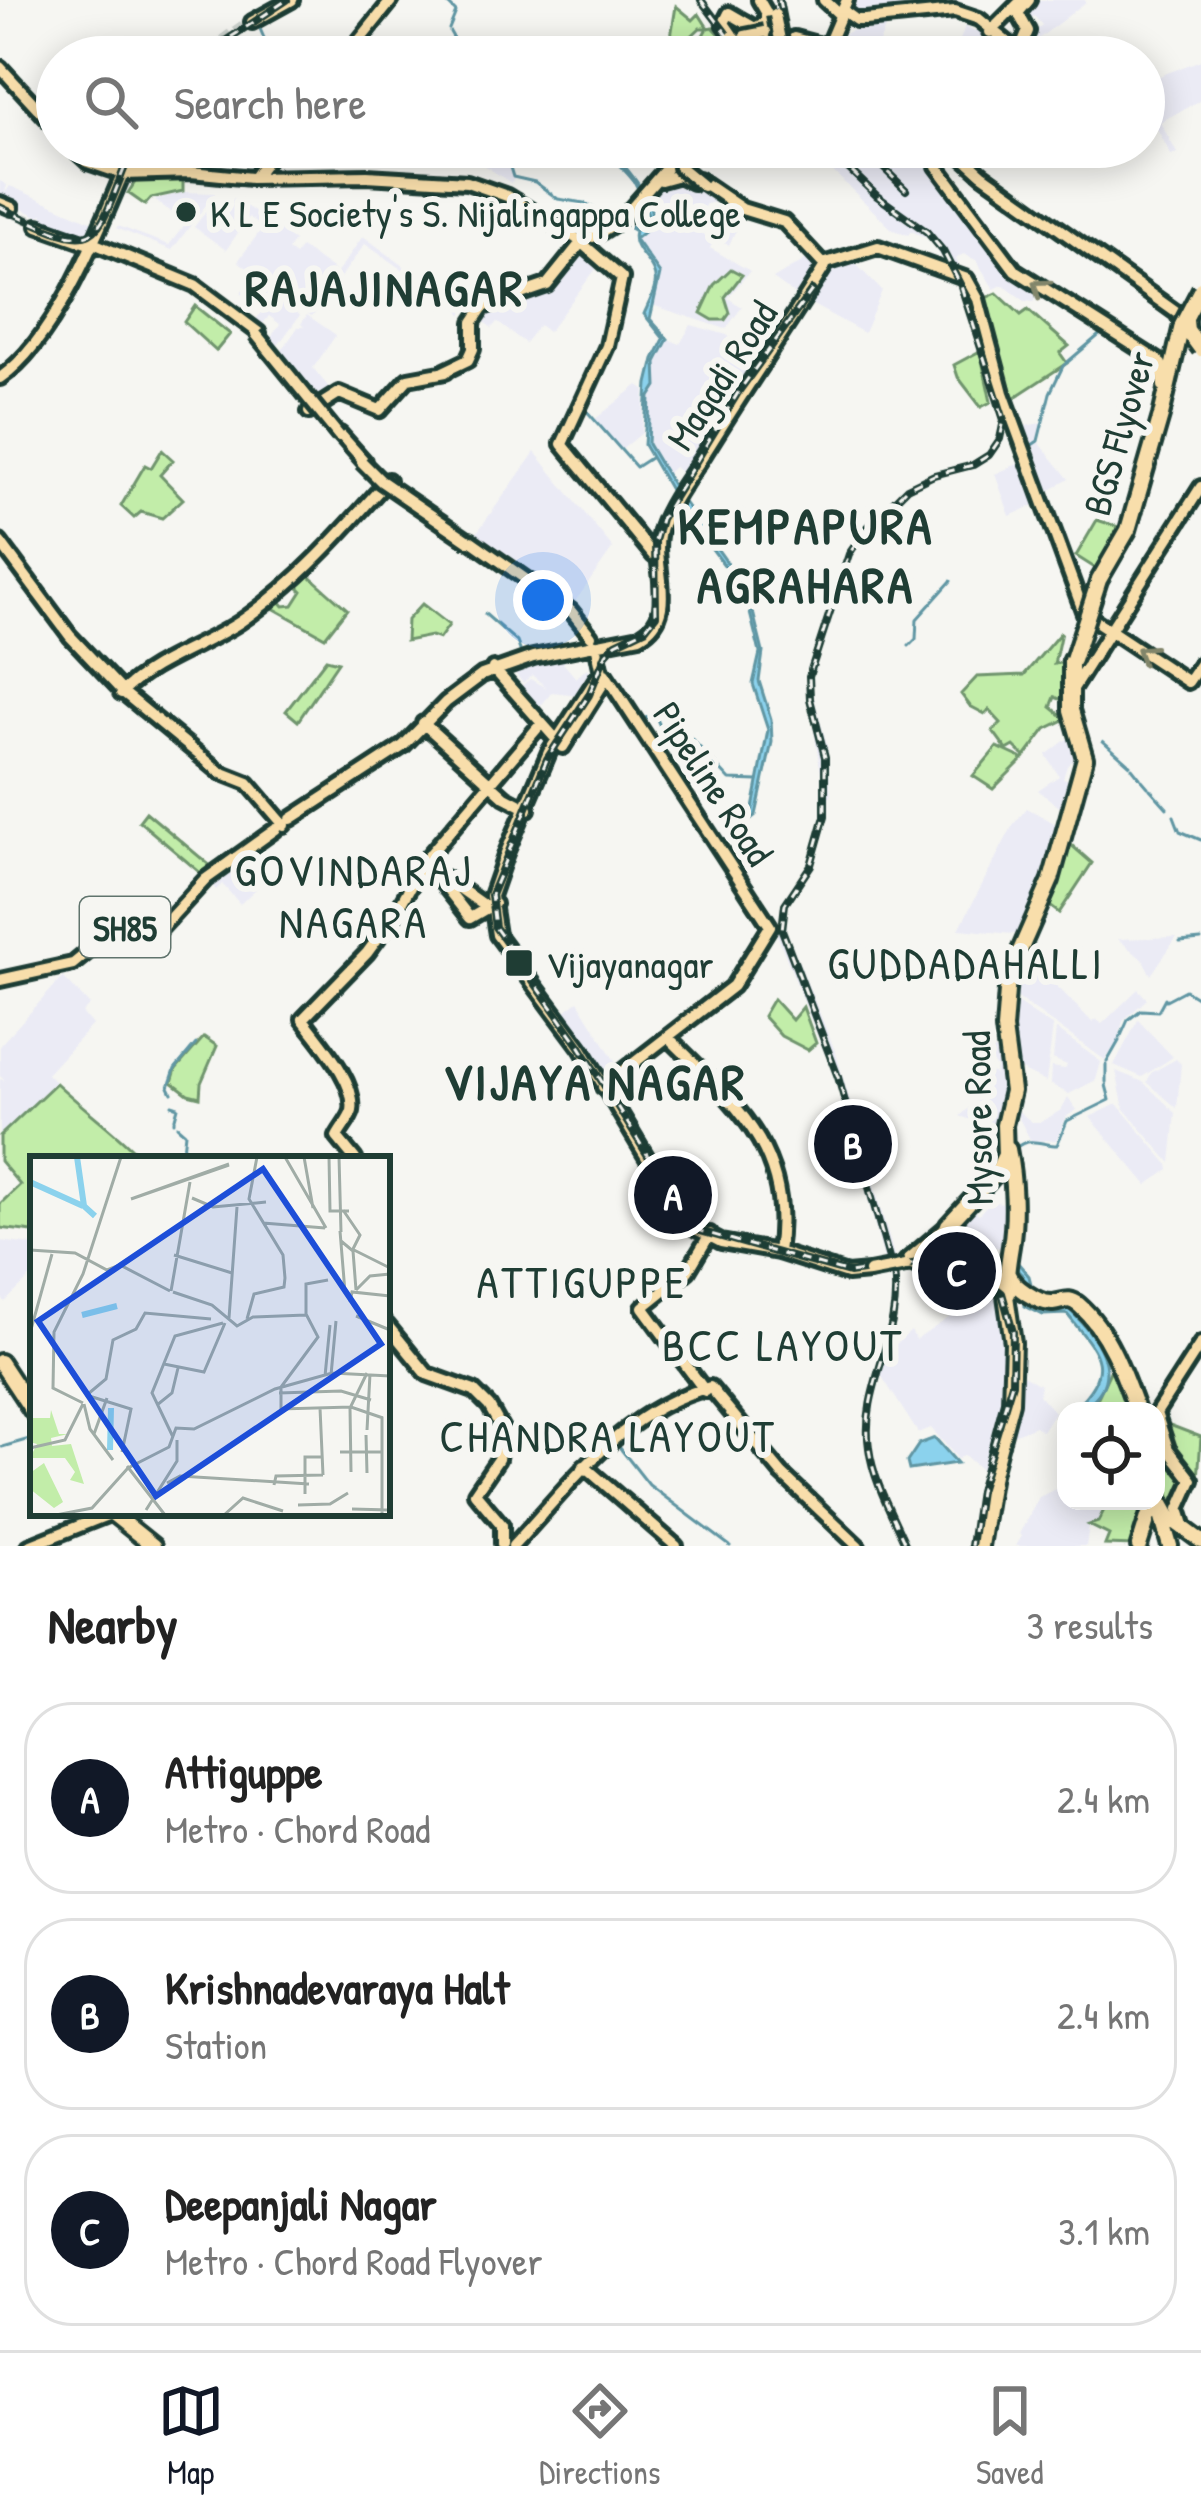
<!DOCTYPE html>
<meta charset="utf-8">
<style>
:root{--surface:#fff;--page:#f2f2f2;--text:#222;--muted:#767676;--line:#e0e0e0;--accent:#111827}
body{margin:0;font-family:"Patrick Hand",sans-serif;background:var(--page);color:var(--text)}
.controls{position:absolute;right:36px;bottom:36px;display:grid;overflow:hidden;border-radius:24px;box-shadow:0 6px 30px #0003}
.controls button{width:108px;height:108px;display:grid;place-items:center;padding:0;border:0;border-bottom:3px solid var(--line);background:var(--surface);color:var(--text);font:60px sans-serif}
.you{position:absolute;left:543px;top:600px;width:42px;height:42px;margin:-30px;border:9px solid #fff;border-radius:50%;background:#1a73e8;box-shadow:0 0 0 18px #1a73e833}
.badge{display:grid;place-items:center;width:78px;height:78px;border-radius:50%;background:var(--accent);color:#fff;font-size:39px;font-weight:700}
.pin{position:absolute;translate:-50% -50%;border:6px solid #fff;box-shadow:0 3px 12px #0006}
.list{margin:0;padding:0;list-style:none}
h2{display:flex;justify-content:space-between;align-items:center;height:156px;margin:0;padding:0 48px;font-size:51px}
h2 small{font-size:39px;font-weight:400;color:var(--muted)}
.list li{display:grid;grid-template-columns:78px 1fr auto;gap:36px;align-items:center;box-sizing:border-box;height:192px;margin:0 24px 24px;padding:0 24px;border:3px solid var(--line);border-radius:48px}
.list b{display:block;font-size:45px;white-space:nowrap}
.list p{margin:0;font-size:39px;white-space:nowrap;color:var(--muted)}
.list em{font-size:39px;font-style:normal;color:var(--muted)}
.icon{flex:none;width:66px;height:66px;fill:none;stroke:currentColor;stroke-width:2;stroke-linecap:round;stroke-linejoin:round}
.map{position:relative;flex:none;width:1201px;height:1546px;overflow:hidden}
.search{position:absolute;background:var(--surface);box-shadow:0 6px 30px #0003;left:36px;right:36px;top:36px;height:132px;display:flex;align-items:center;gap:30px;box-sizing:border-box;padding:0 42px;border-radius:66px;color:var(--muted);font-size:45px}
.sheet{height:804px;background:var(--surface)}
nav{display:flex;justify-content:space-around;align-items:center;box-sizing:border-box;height:168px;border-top:3px solid var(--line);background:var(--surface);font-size:33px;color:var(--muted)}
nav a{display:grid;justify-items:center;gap:6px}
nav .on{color:var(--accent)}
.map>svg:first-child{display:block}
.built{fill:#ebebf5}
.green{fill:#c2eda9;stroke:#70956e;stroke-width:3}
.water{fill:#8bd2ed;stroke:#6096a3;stroke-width:3}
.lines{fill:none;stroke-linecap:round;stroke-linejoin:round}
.stream{stroke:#6096a3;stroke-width:3}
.major-tunnel{stroke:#cbd1cc;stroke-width:10;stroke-dasharray:10 5;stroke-linecap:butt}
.major-casing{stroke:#1f3d34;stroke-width:20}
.highway-casing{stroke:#1f3d34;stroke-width:22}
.major{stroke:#f8deab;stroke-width:10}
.highway{stroke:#f8deab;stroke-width:14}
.rail-casing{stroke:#1f3d34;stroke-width:8}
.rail{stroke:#f6f6f2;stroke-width:3;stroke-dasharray:9;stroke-linecap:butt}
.major-bridge-casing{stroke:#1f3d34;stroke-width:20;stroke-linecap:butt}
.highway-bridge-casing{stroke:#1f3d34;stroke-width:22;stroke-linecap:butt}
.major-bridge{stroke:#f8deab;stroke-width:10}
.highway-bridge{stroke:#f8deab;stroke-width:14}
.oneway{stroke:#81856a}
.poi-dot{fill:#1f3d34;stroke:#f6f6f2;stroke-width:4.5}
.labels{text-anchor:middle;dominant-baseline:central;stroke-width:12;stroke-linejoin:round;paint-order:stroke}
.shield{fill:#f6f6f2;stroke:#60746d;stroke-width:3}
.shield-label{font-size:36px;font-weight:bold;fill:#1f3d34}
.poi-label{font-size:39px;fill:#1f3d34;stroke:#f6f6f2;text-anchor:start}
.street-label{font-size:39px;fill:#1f3d34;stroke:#f6f6f2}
.quarter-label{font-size:45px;letter-spacing:3px;fill:#1f3d34;stroke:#f6f6f2}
.district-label{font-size:51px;font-weight:bold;letter-spacing:3px;fill:#1f3d34;stroke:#f6f6f2}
.inset-river{fill:none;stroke:#8bd2ed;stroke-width:6}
.inset-road{fill:none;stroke:#a0aca6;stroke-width:3}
.view{fill:#1d4ed8;fill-opacity:0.15;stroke:#1d4ed8;stroke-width:6}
.inset-edge{fill:none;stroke:#1f3d34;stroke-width:6}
</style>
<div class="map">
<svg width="1201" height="1546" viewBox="0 0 1201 1546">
<rect width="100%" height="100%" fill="#f6f6f2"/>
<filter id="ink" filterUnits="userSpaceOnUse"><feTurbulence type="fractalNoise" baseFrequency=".00833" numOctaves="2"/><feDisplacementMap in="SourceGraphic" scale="24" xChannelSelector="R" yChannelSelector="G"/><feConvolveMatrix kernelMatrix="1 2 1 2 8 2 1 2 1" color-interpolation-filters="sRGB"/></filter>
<g filter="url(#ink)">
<path class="built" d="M853 0H957L953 9 857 14 851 8Z
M1032 0H1085L1086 2 1038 39 1033 33 1042 25 1034 16 1026 24 1021 17Z
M886 26 873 57H853L841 43 842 36 850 31Z
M965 26 975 31 978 29 1007 51 1004 57H975L966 51 954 57Z
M1201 60V100L1160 122 1177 153 1171 155 1144 104V82Z
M456 147H515L508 163 514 179 511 183Z
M808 147H922L1001 257 1041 291 1034 302 1025 301 1003 285 994 289 976 260 963 254 956 259 962 272 948 268 931 240 911 231 908 235 893 230Z
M686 180 720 201 706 204 691 227 710 238 730 207 743 215 729 245 715 238 710 248 750 271 728 298 742 307 726 329 652 305 660 282 655 265 635 239 651 226 653 209 645 198 661 182Z
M0 181 7 185 5 193 10 186 95 223 93 228 84 235 42 218 43 214 38 216 0 199Z
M184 192 215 193 172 250 116 228 118 226 169 245 186 223 154 200Z
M234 198 265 219 260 226 249 217 226 250 194 227 210 206 222 215Z
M267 222 294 241 288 250 295 255 301 247 335 271 305 312 238 261Z
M363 236 464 310 462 315 459 309 365 244 312 316 308 314Z
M581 246 602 261 548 332 539 325 525 343 497 322 492 328 478 317 487 305 528 297Z
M810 257 820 264 802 300 773 279Z
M841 260 853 261 882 291 864 333 811 304 829 269Z
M252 276 261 283 259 287 300 315 276 348 269 340 280 324 269 316 259 329 254 323 263 309 241 293Z
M307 315 336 335 313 368 331 390 319 402 280 353 298 327H304L301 324Z
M691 325 727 335 739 346 733 355 753 369 685 476 674 467 666 475 648 444 650 397 657 386 656 362 668 339 680 344Z
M638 385 645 390 642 433 620 451 594 420Z
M1041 423 1038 441 1069 479 1047 492 1031 446 1027 445 1019 427Z
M535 452 613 548 572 606 473 538Z
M1026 460 1043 501 1010 516 995 474Z
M831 600 835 601 810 683 827 745 831 797 825 798 806 683Z
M569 652 571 657 563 663 576 678 587 668 594 674 579 695 552 692 539 708 520 687 530 679 547 688 532 675 523 683 509 666Z
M1071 736 1078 754 1067 766 1063 778 1077 783 1068 814 1038 790 1059 776 1046 755Z
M1027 808 1065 829 1062 838 1055 834 1050 843 1059 848 1024 935 959 929 1013 825Z
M236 859 258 887 240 904 222 884 216 890 208 880Z
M784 926 836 1053 896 1262 885 1263 829 1056 825 1054 777 935 776 927Z
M1177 937 1151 975 1143 960 1118 939Z
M1027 945 1058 964 1049 978 1092 1022 1096 1019 1102 1024 1138 989 1147 999 1123 1021 1118 1042 1105 1060 1012 994 1013 978Z
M63 977 90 1005 82 1013 92 1025 47 1074 56 1083 0 1136V1079L5 1081 0 1076V1045Z
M1011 999 1053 1027 1046 1082 1015 1067Z
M578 1001 618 1066 606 1075 565 1011Z
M1138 1020 1173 1057 1142 1077 1114 1065Z
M1056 1029 1101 1062 1096 1080 1069 1094 1050 1084 1051 1067 1065 1069 1067 1065 1053 1059Z
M993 1050 1004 1052 1008 1076 1001 1080 1008 1081 1000 1126H996L990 1140 977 1122 960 1116 988 1092 974 1078 983 1066 995 1075 996 1067 988 1058Z
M1176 1059 1181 1064 1177 1108 1147 1082 1151 1073Z
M1116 1071 1143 1082 1176 1113 1171 1163 1124 1109Z
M1068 1097 1077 1110 1067 1116 1056 1140 1031 1141 1013 1107 1032 1122H1041L1061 1110Z
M1117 1104 1168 1164 1169 1170 1147 1185 1090 1117Z
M990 1202 1008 1203 1006 1250 954 1234V1223L969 1207 979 1214Z
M0 1241 33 1245V1275L5 1302 0 1296Z
M969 1278 987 1283 1001 1294 1007 1327 1006 1403 985 1473 964 1455 958 1459 931 1428 918 1433 881 1375 890 1349 911 1331 916 1340 965 1307 958 1300 961 1294 958 1287Z
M1023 1375 1040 1385 1039 1395 1054 1412 1042 1431 1035 1426 1008 1437 1018 1376Z
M1066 1484V1501H1100L1104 1510 1098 1522 1089 1525 1086 1546H1016L1022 1536 1019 1534 1039 1497Z"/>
<path class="green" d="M676 6 693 20 699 14 708 28 713 27 727 42 725 56 701 39 707 28H700L683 44 671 37Z
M183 174V191L151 198 145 205 128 193 139 176Z
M731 269 742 275 725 297 730 313 725 320H713L701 313 714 285Z
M997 293 1021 315 1028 310 1069 346 1060 353 1067 363 1009 401 979 301Z
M195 306 230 334 216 351 184 322Z
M980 351 991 402 981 407 958 377 954 365Z
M162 450 173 460 160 475 183 499 162 518 141 512 134 518 121 506 145 465 151 468Z
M1097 520 1122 528 1098 570 1076 556Z
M304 571 347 609 325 637 273 608 279 600 284 606 293 605 302 591 293 582Z
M422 604 449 625 439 639 431 636 406 641 407 620Z
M1061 632 1054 664 1065 662 1067 693 1062 700 1055 697 1051 707 1066 719 1046 729 1025 757 1014 746 1007 750 993 731 1001 723 989 710 985 714 970 706 961 694 977 677 1024 675Z
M326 659 338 662 298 721 286 711Z
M997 747 1023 759 993 789 973 776Z
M146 812 213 868 204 876 139 821Z
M1069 843 1092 863 1059 913 1046 903Z
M773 999 792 1020 803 1007 816 1043 808 1050 781 1036 763 1016Z
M204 1037 217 1046 201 1083 200 1097 188 1094 172 1082 176 1069Z
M56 1083C84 1109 118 1133 142 1159H33V1232L0 1228V1204L20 1185 0 1161V1136Z
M1112 1367 1132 1411H1088L1087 1405 1098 1397Z
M1156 1420 1190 1481 1179 1502 1171 1500 1168 1489 1159 1492Z
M1167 1424 1201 1437 1198 1480 1171 1451Z
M1100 1501H1150L1136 1546 1105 1545 1109 1535 1089 1525 1098 1522 1104 1510Z"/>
<path class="water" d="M611 147C622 168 658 196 651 226L635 239 660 274 650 319 668 339 656 362 657 386 650 397 648 444 676 491 748 592 763 652 759 681 771 719 772 742 756 815 751 819 768 730 753 684 760 653 745 593 677 502 644 445 648 384 654 359 664 339 644 314C648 305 654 294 655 285 659 262 629 253 635 231L623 224 638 229 648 214C644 204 640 192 635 183 626 169 613 164 611 147Z
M1012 1256 1029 1276 1036 1304 1047 1311 1066 1307C1094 1332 1128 1375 1087 1405L1088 1411H1078L1077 1405C1116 1367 1096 1351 1067 1314L1043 1315 1025 1306 1023 1276 1009 1262Z
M935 1438 957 1463 909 1470 907 1462 919 1444Z"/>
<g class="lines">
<path class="stream" d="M444 0 456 12 449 29
M258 24 272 57
M449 57 454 39 450 32
M516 147 509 164 513 177 535 182 558 199 584 203 614 218
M585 409 636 467 650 458
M1029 447 1038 441 1050 393 1063 366 1104 331
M485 614 517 642 522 656
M909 646 916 639 917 619 951 581
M642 719 655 715 661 728 689 736 730 780 758 781
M1103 741 1130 765
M1132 768 1140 778
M1142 780 1148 787
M1150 789 1167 808
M1174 816 1179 829
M1180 831 1201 840
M1180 942 1201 940
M1166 1000 1185 990 1201 1000
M1120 1038 1128 1020 1141 1010 1158 1011 1165 998
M1107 1062 1119 1041
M1106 1082V1065
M172 1093 169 1087 175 1069 196 1044
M172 1105 178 1107 175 1118
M174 1122V1120
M177 1126 185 1133 182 1159
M1016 1148C1028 1136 1044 1145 1057 1145L1067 1121 1110 1100 1106 1085
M616 1443 649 1485 730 1546
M2 1447 33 1438"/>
<path class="major-tunnel" d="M198 57 259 14
M10 212 38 224"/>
<g class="major-casing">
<path id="major" d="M824 0 840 15
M845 12 856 20H865L955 11 979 19 1020 53
M252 22 292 0
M990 32 1021 1
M733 36 724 23 729 13 755 28
M763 38 776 57
M794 38 828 47 842 57
M734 39 766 22V12L759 0
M830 40 847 0
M743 50 756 39 783 37
M346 57 392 0
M727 57 729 47
M737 57 738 56
M1017 57 1028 31 1018 13 1029 0
M0 67 55 127
M72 147 88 162 123 174 191 172 251 178 367 176 467 182 507 196 576 238 622 278 607 346 562 444 654 556
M941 147 935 157 937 166 1015 270 1168 367
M952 147 982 174 1177 313 1183 325
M255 176 276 147
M661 180 679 175 693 182
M0 203 12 208
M38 226 89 244
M593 237 622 219 684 148
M98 245 195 285 259 333
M823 264 878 247 967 279 978 299 1003 393 1084 613 1188 682 1201 663
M443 372 468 360 473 349V322L483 307 547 285 580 244
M0 378C61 336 105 214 134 147
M339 393 380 410 408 379 446 372
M309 412 339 393
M340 434 364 461
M470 540 571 611 591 636
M0 542 70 636 124 693 220 772 248 783 284 825
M493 668 563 747 604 682 596 644
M597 678 549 752 506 853 491 896 497 935 581 1048 653 1168 696 1229 721 1242 778 1252 847 1274 869 1272
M1074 687 1201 487
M121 693C154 660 202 647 240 622 296 584 344 530 388 480
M423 723 505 797 528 809
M291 819 403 746 446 702 482 675 533 657 640 636C683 612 647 561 662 525 672 499 691 476 705 453 744 390 786 329 825 266L784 222 742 209 698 179
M430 867 470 918 494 904
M445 878 486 907
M0 980 73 964 107 936 125 929 149 932 161 928 206 879 276 829
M669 1038C734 1103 794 1151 778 1252
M603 1087 733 986 770 926 605 674
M355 1159 337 1137C341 1129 350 1119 352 1111 357 1082 319 1041 303 1019L367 953 394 916 425 860 540 725
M906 1261 946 1227
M906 1265 930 1263 961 1274
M387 1325 427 1374 474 1391 489 1406 502 1429 498 1459 475 1493 502 1525V1544
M705 1391 643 1307 688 1271 710 1234
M584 1466 676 1546
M1184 1525 1179 1509 1192 1480 1168 1449 1156 1413 1201 1343
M29 1546 112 1513
M513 1546C572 1483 622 1410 710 1387L782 1474 858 1546"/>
</g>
<g class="highway-casing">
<path id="highway" d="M1008 1149C1014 1179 1016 1216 1011 1246 1008 1264 1006 1276 1008 1294
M1008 1274C1012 1286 1039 1304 1053 1303 1064 1302 1068 1296 1079 1305 1109 1331 1124 1375 1137 1411
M0 1362 33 1412
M1157 1495 1170 1518 1201 1541
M1159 1508 1170 1546
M112 1513 153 1546
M980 1546 992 1474 1011 1402 1013 1343 1005 1289 996 1281 959 1269 943 1239 948 1225 996 1173 1005 1155 1004 1125 1012 1091 1004 1029 1008 978 1051 880 1085 758 1071 710V660
M1139 1546 1153 1501"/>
</g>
<use href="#major" class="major"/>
<use href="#highway" class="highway"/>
<g class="rail-casing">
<path id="rail" d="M701 0 744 57
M779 0 790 57
M201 57 287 0
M826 147 877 196 927 232 943 251 961 286 1004 420 1000 439 989 455 973 465 934 475 907 488 867 528 849 554 809 676 810 699 825 757V816L811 865 785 904 782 930 838 1077 890 1262
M862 147 906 190
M0 207C108 259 92 244 133 147
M812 290 739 391 661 519 655 541 656 615 645 629 616 643 606 654 589 695 547 759 491 895 495 927 579 1045 673 1196 700 1231 849 1273 926 1262 986 1280 1002 1293 1013 1332 1012 1383 979 1491 971 1546
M894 1272C903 1336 860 1387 869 1448 873 1481 893 1516 906 1546"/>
</g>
<use href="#rail" class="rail"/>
<g class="major-bridge-casing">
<path id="major-bridge" d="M775 15 781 45
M733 36 751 56
M745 50V36L765 32
M689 147 680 158V167L703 186
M256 334 339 436
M1161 364 1163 386
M362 462 381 481 469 541
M869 1272 906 1265"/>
</g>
<g class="highway-bridge-casing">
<path id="highway-bridge" d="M1186 321 1187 330 1201 349
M1073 660 1099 580 1128 530 1161 416 1182 325 1201 289"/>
</g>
<use href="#major-bridge" class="major-bridge"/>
<use href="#highway-bridge" class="highway-bridge"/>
</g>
<defs><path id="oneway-chevron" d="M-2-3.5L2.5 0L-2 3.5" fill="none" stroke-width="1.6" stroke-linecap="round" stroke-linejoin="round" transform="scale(3)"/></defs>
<g class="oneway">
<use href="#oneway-chevron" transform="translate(1040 287) rotate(-144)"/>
<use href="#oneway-chevron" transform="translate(1144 653) rotate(-147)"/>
</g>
</g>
<g class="poi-dot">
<circle cx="186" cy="212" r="12"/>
<rect x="504" y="948" width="30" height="30" rx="6"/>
</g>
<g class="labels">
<rect class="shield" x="80" y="897" width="90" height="60" rx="9"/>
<g class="shield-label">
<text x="125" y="927">SH85</text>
</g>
<g class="poi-label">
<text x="210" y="212">K L E Society's S. Nijalingappa College</text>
<text x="546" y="963">Vijayanagar</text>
</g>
<g class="street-label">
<text transform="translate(721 375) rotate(-57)">Magadi Road</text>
<text transform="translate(1118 433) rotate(-74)">BGS Flyover</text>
<text transform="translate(714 783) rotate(57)">Pipeline Road</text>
<text transform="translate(977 1118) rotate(-91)">Mysore Road</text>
</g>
<g class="quarter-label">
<text x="354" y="869">GOVINDARAJ<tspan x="354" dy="52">NAGARA</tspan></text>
<text x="966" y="962">GUDDADAHALLI</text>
<text x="582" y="1281">ATTIGUPPE</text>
<text x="783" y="1344">BCC LAYOUT</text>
<text x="608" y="1435">CHANDRA LAYOUT</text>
</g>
<g class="district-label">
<text x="385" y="287">RAJAJINAGAR</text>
<text x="806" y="525">KEMPAPURA<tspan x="806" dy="59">AGRAHARA</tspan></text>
<text x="595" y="1081">VIJAYA NAGAR</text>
</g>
</g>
<g transform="translate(30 1156)">
<rect width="360" height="360" fill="#f6f6f2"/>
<path d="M21 254 29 278H38L21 282 22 290 41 288 54 328 40 324 45 316 35 302H0L7 288 0 286V262H20ZM14 307 33 346 24 352 0 333V317Z" fill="#c2eda9"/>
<path class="inset-river" d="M47 1 54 50 65 60M0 26 53 50M52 159 87 150M80 294 81 252"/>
<path class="inset-road" d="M255 1 296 72M274 1 283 52M299 1 300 55H319M309 1 311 76M199 8 101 43 199 9M162 42 183 51 236 46M313 54 330 79 323 93M233 67 295 72M310 75 315 136M311 85 323 95 326 134M322 93 360 112M0 94 45 97 77 114 90 109 140 135M144 99 202 117M326 134 340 120 360 118M141 135 160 26M143 136 182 149 207 170 223 161 276 159M320 146 322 136 360 140M276 158 288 181 251 231V253L321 251 353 262M276 158V128L298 124M326 160 360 174M199 162 207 51M217 163 224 138 254 131 255 122 253 99 219 43 227 1M0 177 22 98M134 208 174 216 195 167M301 219 306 165M295 220 300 169M249 237 311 235 341 244M58 238 76 223 83 184 106 173 115 157 181 163M56 239 101 253 92 296M53 247 23 232 24 176 53 118 91 1M54 248 60 273 83 304M127 249 142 237 148 212M290 252 293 319M337 274 340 218M64 278 77 242M336 279 337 317M143 281 122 237 145 180 193 167M0 292 35 284 53 248M310 296H352M97 310 135 359M321 316 320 252 337 217M137 327 150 320 279 328M244 329 246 320 293 319M275 338V301H292M268 349 300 348 318 337M322 353 360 354M116 354 147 305V284M26 359 62 352 98 312 139 291 146 272 164 273 245 233 302 217 360 220M194 359 213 342 253 355M352 359V261"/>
<path class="view" d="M233 13 351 188 126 340 8 165Z"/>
<rect width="360" height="360" class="inset-edge"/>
</g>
</svg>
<div class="controls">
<button><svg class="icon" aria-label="locate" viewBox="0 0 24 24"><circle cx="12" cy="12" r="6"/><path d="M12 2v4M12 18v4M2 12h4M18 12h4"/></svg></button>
</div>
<div class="you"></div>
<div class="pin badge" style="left:673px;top:1195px">A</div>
<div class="pin badge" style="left:853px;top:1144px">B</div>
<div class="pin badge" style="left:957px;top:1271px">C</div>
<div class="search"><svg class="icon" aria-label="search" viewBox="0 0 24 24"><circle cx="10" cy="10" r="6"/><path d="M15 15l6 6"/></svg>Search here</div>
</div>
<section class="sheet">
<h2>Nearby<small>3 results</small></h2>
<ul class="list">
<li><span class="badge">A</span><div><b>Attiguppe</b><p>Metro · Chord Road</p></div><em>2.4 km</em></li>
<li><span class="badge">B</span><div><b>Krishnadevaraya Halt</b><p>Station</p></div><em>2.4 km</em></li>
<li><span class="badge">C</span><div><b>Deepanjali Nagar</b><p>Metro · Chord Road Flyover</p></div><em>3.1 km</em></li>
</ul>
</section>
<nav>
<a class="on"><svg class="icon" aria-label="map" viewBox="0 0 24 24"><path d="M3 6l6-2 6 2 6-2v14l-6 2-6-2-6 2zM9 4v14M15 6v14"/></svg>Map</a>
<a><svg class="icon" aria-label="directions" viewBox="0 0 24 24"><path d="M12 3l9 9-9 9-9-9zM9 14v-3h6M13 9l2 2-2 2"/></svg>Directions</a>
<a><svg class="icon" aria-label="saved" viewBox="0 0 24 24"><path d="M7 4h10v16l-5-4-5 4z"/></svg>Saved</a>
</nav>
